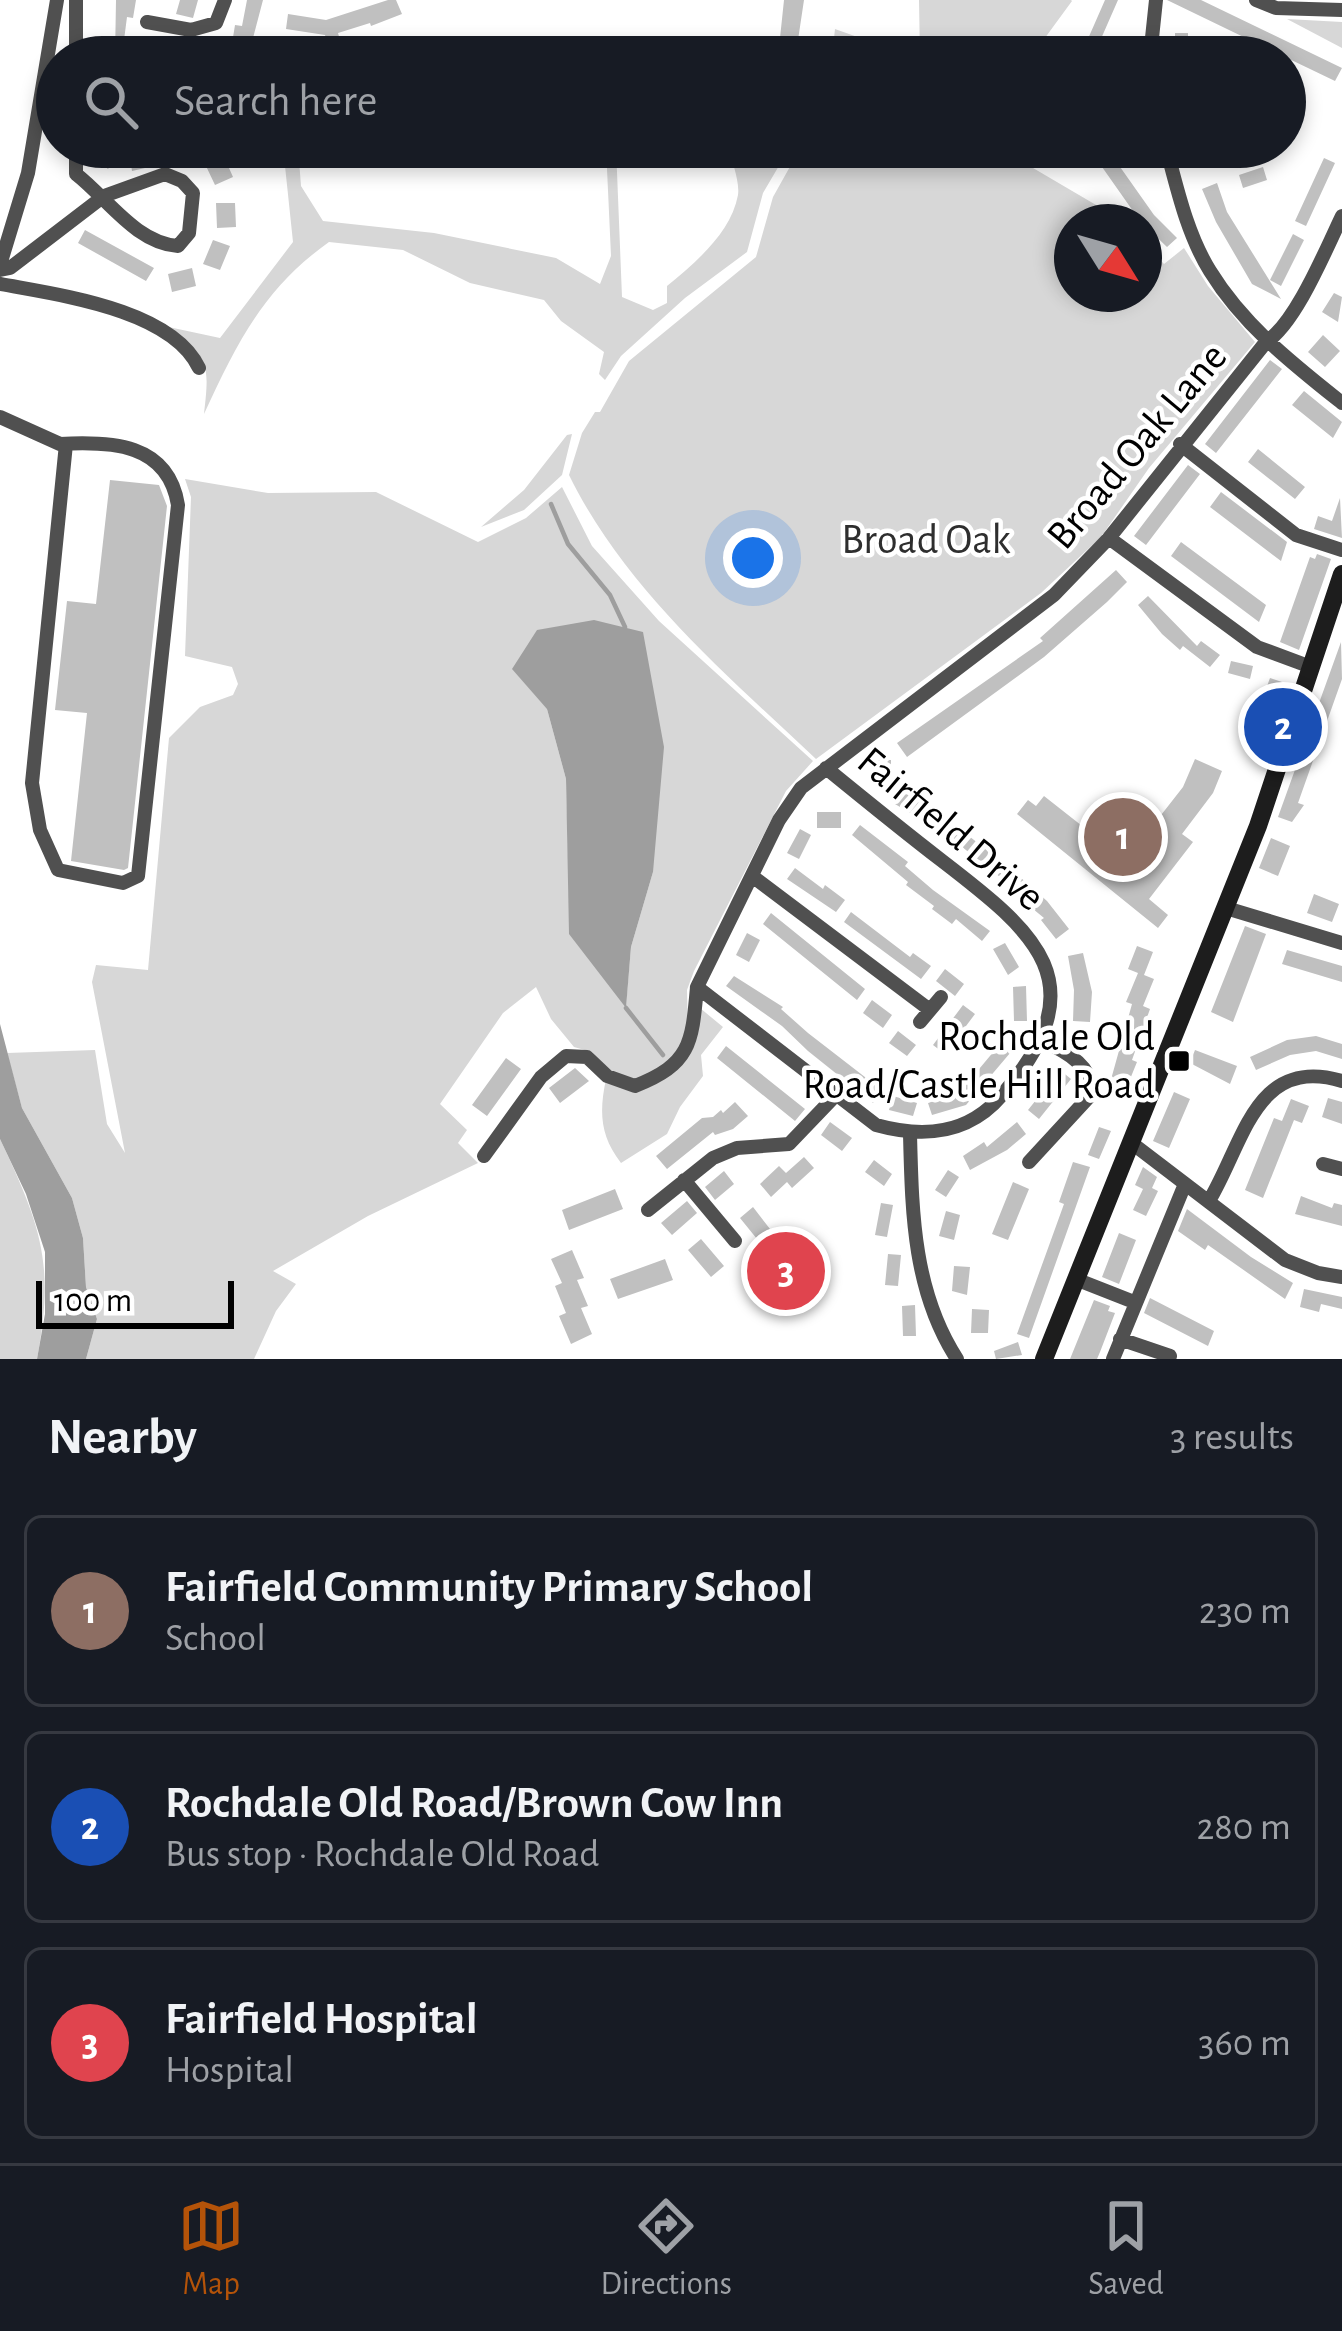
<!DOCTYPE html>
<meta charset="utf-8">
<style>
:root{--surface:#171b24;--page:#242831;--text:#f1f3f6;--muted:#9ea1a6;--line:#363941;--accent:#b45309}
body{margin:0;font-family:"Alegreya Sans",sans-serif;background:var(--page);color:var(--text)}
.compass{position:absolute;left:1054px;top:204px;width:108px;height:108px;border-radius:50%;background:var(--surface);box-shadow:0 6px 18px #0003;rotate:127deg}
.scale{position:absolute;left:36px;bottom:30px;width:198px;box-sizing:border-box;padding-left:12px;border:6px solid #000;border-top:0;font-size:33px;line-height:42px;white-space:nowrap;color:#000;-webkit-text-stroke:9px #fff;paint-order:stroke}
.you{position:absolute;left:753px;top:558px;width:42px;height:42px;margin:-30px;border:9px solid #fff;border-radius:50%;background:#1a73e8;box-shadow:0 0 0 18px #1a73e833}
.badge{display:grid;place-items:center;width:78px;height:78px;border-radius:50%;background:var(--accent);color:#fff;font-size:39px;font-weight:700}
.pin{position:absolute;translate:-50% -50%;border:6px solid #fff;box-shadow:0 3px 12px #0006}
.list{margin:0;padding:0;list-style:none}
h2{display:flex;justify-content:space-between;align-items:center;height:156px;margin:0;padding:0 48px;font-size:51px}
h2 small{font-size:39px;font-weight:400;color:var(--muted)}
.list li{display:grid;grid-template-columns:78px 1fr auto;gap:36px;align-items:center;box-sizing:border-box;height:192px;margin:0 24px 24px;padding:0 24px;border:3px solid var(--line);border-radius:18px}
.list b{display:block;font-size:45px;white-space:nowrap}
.list p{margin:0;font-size:39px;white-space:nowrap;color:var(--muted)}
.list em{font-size:39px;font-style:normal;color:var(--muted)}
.icon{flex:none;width:66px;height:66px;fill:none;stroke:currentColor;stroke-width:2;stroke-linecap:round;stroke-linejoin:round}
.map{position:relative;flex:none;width:1342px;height:1359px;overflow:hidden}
.search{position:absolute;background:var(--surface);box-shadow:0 6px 18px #0003;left:36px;right:36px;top:36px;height:132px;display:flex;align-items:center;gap:30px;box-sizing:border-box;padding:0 42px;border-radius:66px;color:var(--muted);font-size:45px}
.sheet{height:804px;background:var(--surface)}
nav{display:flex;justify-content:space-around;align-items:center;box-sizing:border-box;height:168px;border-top:3px solid var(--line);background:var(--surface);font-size:33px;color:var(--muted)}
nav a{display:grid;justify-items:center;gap:6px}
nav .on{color:var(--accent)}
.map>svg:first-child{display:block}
.green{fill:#d7d7d7;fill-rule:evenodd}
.water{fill:#9e9e9e}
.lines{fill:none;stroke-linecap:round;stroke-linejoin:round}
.stream{stroke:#9e9e9e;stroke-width:4.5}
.building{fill:#c0c0c0}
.minor{stroke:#505050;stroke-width:14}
.secondary{stroke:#1d1d1d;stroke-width:18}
.poi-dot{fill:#000;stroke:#fff;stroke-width:4.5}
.labels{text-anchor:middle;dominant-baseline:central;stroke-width:9;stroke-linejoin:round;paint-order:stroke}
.street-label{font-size:42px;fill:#000;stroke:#fff}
.park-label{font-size:42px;fill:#2e2e2e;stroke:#fff}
.poi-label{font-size:42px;fill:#000;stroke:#fff;text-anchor:end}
</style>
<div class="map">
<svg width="1342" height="1359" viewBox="0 0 1342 1359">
<rect width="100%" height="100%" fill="#fff"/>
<path class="green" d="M919 0H1071L1072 1 1031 57H920Z
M1287 19 1342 22V48Z
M835 29 863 39 874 57H832Z
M787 45 822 57H748L755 49Z
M283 147H298L301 186 323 221 434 233 556 258 600 284 611 256 606 147H616L622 297 653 310 667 303V286C695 263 731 233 738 195 740 180 731 162 730 147H790L763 193 747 252 685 298 621 356 605 380 599 374 604 352 561 321 544 300 470 283 403 250 329 242C263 289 237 343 204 414 210 362 209 355 164 326L220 338 293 242Z
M801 147H1027L1016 158 1125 222H1072V294H1144V242L1164 264 1184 248 1208 286 1255 342 1149 468 1101 537 1041 593 816 759C725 673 625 589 569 475L582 433 595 412H600L629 361 756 257 773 197Z
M572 434 562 475 524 510 481 527 524 490 567 435Z
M185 479 268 493 376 492 478 542 526 518 562 487 592 546 659 621 813 761 786 791 694 971 687 990 688 1037 666 1070 636 1080 610 1073 592 1052 574 1047 551 1019 536 987 503 1013 440 1104 467 1130 458 1143 478 1163 368 1216 273 1271 296 1284 276 1311 254 1359H86L97 1319 86 1287 83 1238 72 1198 22 1108 7 1053 95 1050 107 1124 125 1153 92 982 96 965 148 970 169 738 200 707 233 695 238 684 232 667 185 656 191 497ZM547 709 653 872 631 947 626 1006 570 934 566 779Z
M700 1008 723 1027 701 1055 703 1076 680 1107 667 1134 621 1163C600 1136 599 1112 606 1079L635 1091C676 1073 698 1055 700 1008Z
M0 1139C41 1226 55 1263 37 1359H0Z"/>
<path class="water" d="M594 620 643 632 664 747 653 872 631 947 626 1008 569 934 566 779 547 709 512 669 537 630Z
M0 1024 22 1108 72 1198 83 1238 86 1287 97 1319 86 1359H37L45 1314V1252L26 1194 0 1139Z"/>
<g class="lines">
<path class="stream" d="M551 504 568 544 610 595 625 627
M626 1008 663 1055"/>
</g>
<path class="building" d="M116 0H136L133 18 127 17 124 40H130L129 57H115Z
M180 0H198L193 18 176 14Z
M247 0H263L248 57 230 56 235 25 242 26Z
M388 0H396L402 14 371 26 370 23 338 33 340 40 328 44 325 35 286 29 288 14 326 20Z
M784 0H804L798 40 780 38Z
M1105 0H1118L1093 57H1080Z
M1167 0H1201L1342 68 1335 81Z
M1175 33H1188V57H1175Z
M94 147H109L119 155 108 169 89 154Z
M1088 147H1106L1154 215 1177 238 1167 247 1140 221Z
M156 148 158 165 132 171 129 152Z
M235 153 239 164 229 168 233 177 215 185 206 166Z
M1324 158 1335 163 1306 226 1295 221Z
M1263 167 1267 180 1243 188 1239 175Z
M1217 183 1227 212 1281 299 1252 284 1216 222 1202 189Z
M216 203H235L236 227 217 228Z
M85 230 154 268 146 281 78 243Z
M1293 234 1304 240 1281 286 1270 280Z
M213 240 230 246 220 270 203 264Z
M192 268 196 286 172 292 168 274Z
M1334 293 1342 297 1338 322 1322 312Z
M1323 335 1340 351 1325 367 1308 352Z
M1270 360 1282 369 1216 453 1205 444Z
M1304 391 1342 422 1333 438 1292 405Z
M1258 449 1305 487 1295 499 1248 462Z
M1188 465 1200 474 1146 545 1134 536Z
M110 480 159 485 167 506 128 868 124 870 71 861 87 713 55 710 67 601 96 604Z
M1221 492 1287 542 1281 561 1210 507Z
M1340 498 1342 538 1314 529 1318 516 1332 521Z
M1181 542 1266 605 1259 622 1171 556Z
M1317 554 1331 559 1299 650 1280 642 1310 557 1315 559Z
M1116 570 1127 582 1107 602 1044 657 907 757 897 743 1043 641 1040 638Z
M1148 596 1197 646 1201 641 1220 655 1210 667 1183 646 1180 650 1162 634 1138 605Z
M1341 642 1342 679 1298 803 1304 805 1292 822 1278 817Z
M1231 661 1253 666 1250 679 1228 673Z
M1270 678 1282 682 1271 713 1259 708Z
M1195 759 1222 771 1213 793 1182 834 1193 842 1149 899 1168 915 1158 928 1017 814 1028 800 1036 806 1044 796 1105 844 1101 850 1127 870 1152 837 1147 833 1183 787Z
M876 760H891V788H876Z
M905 791 934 813 936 810 1012 870 1047 901 1069 929 1056 939 1041 920 1044 918 1016 895 1019 892 947 835 895 804Z
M817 812H841V828H817Z
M860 825 908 862 905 866 933 890 990 931 982 941 956 919 952 924 932 909 934 906 906 885 908 882 852 835Z
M800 829 811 835 799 859 787 853Z
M1271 838 1290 846 1278 876 1259 868Z
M795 868 823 889 825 885 845 900 836 912 787 879Z
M1314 894 1339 904 1332 922 1307 913Z
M851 912 910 957 913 953 931 966 921 979 844 922Z
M771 913 865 989 857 1000 763 924Z
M1245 926 1266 934 1233 1022 1211 1012Z
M747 933 760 940 749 962 736 955Z
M1005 943 1019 967 1008 975 993 949Z
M1137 946 1153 952 1144 975 1154 979 1143 1006 1150 1009 1132 1060 1137 1062 1126 1089 1110 1083 1132 1004 1126 1002 1138 973 1128 969Z
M1287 950 1342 966V982L1282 964Z
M1083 953 1092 992 1090 1022 1073 1021 1074 990 1068 956Z
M945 969 964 984 955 996 936 981Z
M734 976 783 1007 781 1009 808 1033 883 1091 873 1103 808 1051 782 1026 726 986Z
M1026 986 1027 1021H1014L1013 987Z
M872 1000 892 1015 883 1028 863 1013Z
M963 1005 975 1014 945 1054 933 1045Z
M898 1031 916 1045 907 1056 889 1043Z
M1316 1036 1342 1044V1059L1316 1051 1290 1055 1256 1070 1250 1057 1287 1040Z
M1005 1038 1016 1046 966 1105 932 1115 928 1103 959 1093Z
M726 1046 805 1109 795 1121 717 1058Z
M1195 1050 1237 1066 1230 1084 1190 1063Z
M506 1058 521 1069 487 1116 472 1105Z
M575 1068 589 1081 560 1103 549 1088Z
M1060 1070 1071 1079 1039 1119 1028 1110Z
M1174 1092 1190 1099 1169 1148 1153 1141Z
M893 1096 917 1103 913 1116 889 1110Z
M1328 1098 1342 1102V1124L1322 1117Z
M1291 1099 1309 1106 1302 1123 1294 1120 1263 1198 1245 1190 1274 1118 1282 1121Z
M735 1102 748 1116 733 1129 715 1135 713 1132 667 1169 656 1156 702 1118 713 1117 721 1110 723 1113Z
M830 1122 852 1138 842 1151 821 1135Z
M1017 1122 1026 1134 1007 1150 970 1170 963 1156 984 1142 987 1147Z
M1099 1127 1111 1131 1099 1159 1088 1155Z
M804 1157 814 1168 792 1188 787 1182 771 1197 760 1184 779 1166 786 1173Z
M874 1160 892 1174 884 1186 865 1172Z
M1073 1162 1090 1167 1029 1338 1017 1334 1064 1204 1059 1202Z
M1143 1167 1157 1177 1152 1188 1158 1191 1146 1216 1133 1210 1143 1189 1135 1185Z
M948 1170 959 1177 946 1197 935 1190Z
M724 1171 734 1184 715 1200 705 1187Z
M1013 1182 1029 1189 1008 1240 992 1234Z
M615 1189 623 1209 569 1230 562 1210Z
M1301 1196 1332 1208 1334 1203 1342 1205V1226L1295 1214Z
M687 1201 697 1213 672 1235 661 1223Z
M881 1203 893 1205 887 1237 875 1235Z
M753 1207 770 1229 757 1239 740 1218Z
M1187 1209 1251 1257 1293 1283 1285 1299 1208 1245 1205 1250 1178 1231Z
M946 1211 960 1215 954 1240 939 1236Z
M1119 1233 1136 1240 1119 1284 1102 1277Z
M701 1239 724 1266 711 1277 688 1250Z
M572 1250 584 1278 577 1280 588 1306 581 1308 592 1334 571 1344 559 1316 566 1313 555 1286 562 1283 551 1259Z
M888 1254 901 1255 898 1286 885 1285Z
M665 1259 673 1280 618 1299 610 1279Z
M954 1266 970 1267 967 1295 952 1291Z
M1304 1289 1342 1297V1309L1321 1304 1319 1312 1300 1307Z
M1150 1298 1214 1331 1208 1346 1144 1313Z
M1094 1300 1110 1306 1108 1311 1115 1313 1100 1352 1097 1359H1070Z
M915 1305 916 1336H903L902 1306Z
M972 1309 989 1310 988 1333H971Z
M1018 1342 1022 1355 996 1359 994 1351Z"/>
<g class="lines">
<path class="minor" d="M76 0V57
M1256 0 1276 8 1342 10
M147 22 191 30 216 23 225 0
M1150 57 1156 0
M1166 147C1177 188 1187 234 1210 271 1243 325 1293 364 1342 403
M1168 155 1195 147
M0 265 28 173 57 0
M0 270 10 268 104 196 165 174 182 181 193 193 189 233 178 246C136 243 108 199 76 174V147
M0 284C58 295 171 309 199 368
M0 417 60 444C111 441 168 443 178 505L138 876 123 883 58 870 40 830 32 783 66 444
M1180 444 1296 535 1342 550
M1109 538 1257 647 1311 667
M826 768C864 799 902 830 941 860 1036 933 1099 983 1002 1095 968 1135 923 1138 876 1125L697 987 779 820 801 788 1054 595 1109 538 1266 342C1296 323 1326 249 1342 216
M752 876 930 1010
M1226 908 1342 943
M920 1022 941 997
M910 1134C912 1212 913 1291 957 1359
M1133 1144 1285 1260 1318 1273 1342 1277
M484 1156 541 1077 566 1056 587 1057 607 1076 635 1086C691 1064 692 1043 697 987
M1029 1162 1088 1098C1100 1069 1065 1051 1041 1040
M1323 1164 1342 1169
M684 1180 735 1241
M1209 1201C1244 1143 1255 1055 1342 1081
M648 1210 713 1158 737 1148 789 1144 835 1096
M1078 1280 1134 1302
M1120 1339 1170 1356
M1113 1359 1185 1184"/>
<path class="secondary" d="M1044 1359 1258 826 1342 574"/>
</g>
<rect class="poi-dot" x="1167" y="1049" width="24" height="24" rx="6"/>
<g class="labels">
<g class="street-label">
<text transform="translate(1137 446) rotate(-50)">Broad Oak Lane</text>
<text transform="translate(951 829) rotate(40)">Fairfield Drive</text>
</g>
<g class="park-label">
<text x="926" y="540">Broad Oak</text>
</g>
<g class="poi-label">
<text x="1155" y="1037">Rochdale Old<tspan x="1155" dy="48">Road/Castle Hill Road</tspan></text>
</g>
</g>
</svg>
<svg class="compass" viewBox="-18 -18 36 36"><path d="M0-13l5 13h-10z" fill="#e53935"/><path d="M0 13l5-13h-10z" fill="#9ea1a6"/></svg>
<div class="scale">100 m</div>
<div class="you"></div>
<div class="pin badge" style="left:1123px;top:837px;background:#8d6e63">1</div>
<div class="pin badge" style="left:1283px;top:727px;background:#1a4fb4">2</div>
<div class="pin badge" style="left:786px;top:1271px;background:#e0444e">3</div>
<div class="search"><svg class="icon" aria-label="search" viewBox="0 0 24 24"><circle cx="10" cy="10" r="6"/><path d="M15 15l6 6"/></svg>Search here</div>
</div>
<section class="sheet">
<h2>Nearby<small>3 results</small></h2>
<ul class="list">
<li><span class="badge" style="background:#8d6e63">1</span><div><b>Fairfield Community Primary School</b><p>School</p></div><em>230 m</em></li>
<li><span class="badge" style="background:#1a4fb4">2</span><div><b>Rochdale Old Road/Brown Cow Inn</b><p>Bus stop · Rochdale Old Road</p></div><em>280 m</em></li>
<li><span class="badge" style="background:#e0444e">3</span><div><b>Fairfield Hospital</b><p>Hospital</p></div><em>360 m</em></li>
</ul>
</section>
<nav>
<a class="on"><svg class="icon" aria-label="map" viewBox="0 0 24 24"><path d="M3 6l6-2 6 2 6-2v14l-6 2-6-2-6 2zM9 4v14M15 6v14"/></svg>Map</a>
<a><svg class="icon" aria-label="directions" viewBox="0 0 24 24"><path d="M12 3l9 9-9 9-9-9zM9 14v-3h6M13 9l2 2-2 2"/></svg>Directions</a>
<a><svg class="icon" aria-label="saved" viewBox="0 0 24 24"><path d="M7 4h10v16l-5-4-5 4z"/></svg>Saved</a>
</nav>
